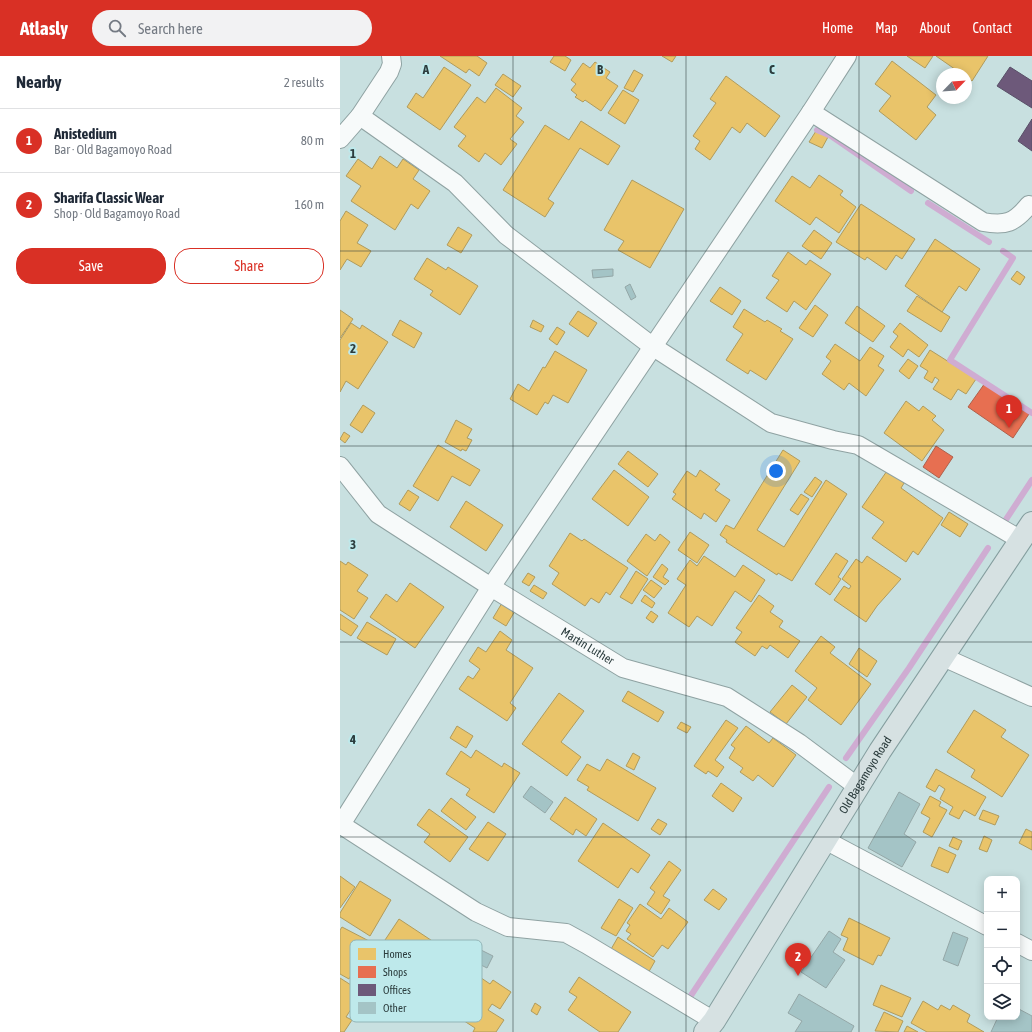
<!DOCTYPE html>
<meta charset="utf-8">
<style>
:root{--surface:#fff;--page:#f2f2f3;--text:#1f2937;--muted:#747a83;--line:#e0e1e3;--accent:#d93025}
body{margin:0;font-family:"Asap Condensed",sans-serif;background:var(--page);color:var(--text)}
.controls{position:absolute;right:12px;bottom:12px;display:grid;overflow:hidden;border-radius:8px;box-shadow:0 2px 10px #0003}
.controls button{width:36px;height:36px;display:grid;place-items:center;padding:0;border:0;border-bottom:1px solid var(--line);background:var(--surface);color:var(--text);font:20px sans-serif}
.compass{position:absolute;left:596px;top:12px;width:36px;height:36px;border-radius:50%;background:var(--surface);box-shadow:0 2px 10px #0003;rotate:65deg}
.you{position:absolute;left:436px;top:415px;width:14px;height:14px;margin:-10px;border:3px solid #fff;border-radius:50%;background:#1a73e8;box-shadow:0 0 0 6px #1a73e833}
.badge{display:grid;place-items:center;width:26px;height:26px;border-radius:50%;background:var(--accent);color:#fff;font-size:13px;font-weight:700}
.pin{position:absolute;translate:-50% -33px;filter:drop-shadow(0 1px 2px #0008)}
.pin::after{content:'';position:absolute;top:21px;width:14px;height:12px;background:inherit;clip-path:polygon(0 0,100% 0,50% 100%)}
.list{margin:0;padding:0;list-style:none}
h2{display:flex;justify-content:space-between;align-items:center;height:52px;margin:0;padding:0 16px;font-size:17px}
h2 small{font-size:13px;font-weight:400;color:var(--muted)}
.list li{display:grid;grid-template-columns:26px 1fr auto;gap:12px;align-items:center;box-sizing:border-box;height:64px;padding:0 16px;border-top:1px solid var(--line)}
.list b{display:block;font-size:15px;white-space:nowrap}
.list p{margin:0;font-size:13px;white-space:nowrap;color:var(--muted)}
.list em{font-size:13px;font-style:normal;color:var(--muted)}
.actions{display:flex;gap:8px;padding:12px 16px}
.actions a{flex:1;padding:9px 0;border:1px solid var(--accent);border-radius:16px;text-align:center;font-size:14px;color:var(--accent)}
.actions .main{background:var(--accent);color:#fff}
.icon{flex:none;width:22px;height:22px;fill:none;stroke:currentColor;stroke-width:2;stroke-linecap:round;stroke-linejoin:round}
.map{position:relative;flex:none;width:692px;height:976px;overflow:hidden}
header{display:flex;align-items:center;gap:24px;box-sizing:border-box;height:56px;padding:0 20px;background:var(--accent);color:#fff}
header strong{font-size:19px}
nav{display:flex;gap:22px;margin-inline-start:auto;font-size:14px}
.search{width:280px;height:36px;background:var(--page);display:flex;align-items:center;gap:10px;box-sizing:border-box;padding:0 14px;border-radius:22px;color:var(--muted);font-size:15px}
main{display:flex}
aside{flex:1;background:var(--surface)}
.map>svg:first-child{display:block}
.homes{fill:#e9c46a;stroke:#b09b5c}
.shops{fill:#e76f51;stroke:#af604b}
.offices{fill:#6d597a;stroke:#595068}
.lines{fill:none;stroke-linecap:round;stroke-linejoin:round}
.stream{stroke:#cfacd2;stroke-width:6}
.building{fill:#a4c4c6;stroke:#94a7a7}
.street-casing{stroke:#8fa2a2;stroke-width:20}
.primary-casing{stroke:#859e9f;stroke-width:24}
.street{stroke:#f7fafa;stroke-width:18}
.primary{stroke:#d6e1e2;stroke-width:22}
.grid{fill:none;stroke:#2b3c3d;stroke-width:1;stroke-opacity:0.55}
.labels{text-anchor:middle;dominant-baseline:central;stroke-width:4;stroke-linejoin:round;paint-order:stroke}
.street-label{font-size:12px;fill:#2b3c3d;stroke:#bee9eb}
.key{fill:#bee9eb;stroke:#92b5b7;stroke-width:1}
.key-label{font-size:11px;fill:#2b3c3d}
.grid-label{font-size:13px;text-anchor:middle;font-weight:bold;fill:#2b3c3d;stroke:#bee9eb;stroke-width:4;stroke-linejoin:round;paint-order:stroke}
</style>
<header>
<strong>Atlasly</strong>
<div class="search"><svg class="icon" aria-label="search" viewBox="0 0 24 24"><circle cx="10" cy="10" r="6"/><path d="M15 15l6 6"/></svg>Search here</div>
<nav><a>Home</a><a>Map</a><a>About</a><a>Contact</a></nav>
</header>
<main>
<aside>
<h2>Nearby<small>2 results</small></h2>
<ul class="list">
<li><span class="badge">1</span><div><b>Anistedium</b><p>Bar · Old Bagamoyo Road</p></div><em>80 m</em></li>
<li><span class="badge">2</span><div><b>Sharifa Classic Wear</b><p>Shop · Old Bagamoyo Road</p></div><em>160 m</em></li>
</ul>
<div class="actions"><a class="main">Save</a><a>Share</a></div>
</aside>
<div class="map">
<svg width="692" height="976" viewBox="0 0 692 976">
<rect width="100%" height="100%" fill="#c8e0e0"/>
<path class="homes" d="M100 0H137L147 7 139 20 129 13 126 17Z
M214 0H225L231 4 225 15 210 6Z
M322 0H336L332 6Z
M567 0H593L585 12Z
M596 0H648L632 25 626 21V18H622Z
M552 5 596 39 587 51 596 59 576 84 539 55 551 40 535 28Z
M255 6 270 16 266 22 278 30 261 55 245 44 243 46 235 41 237 39 231 34 236 28 231 24 243 7 250 12Z
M104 11 131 29 100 74 67 51 76 37 83 42Z
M294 14 303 19 293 36 284 32Z
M163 18 181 30 173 41 155 29Z
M386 20 440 60 425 81 407 67 400 77 392 71 370 104 355 93 360 85 353 80 376 47 370 43Z
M156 32 182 52 176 60 184 66 170 83 177 88 161 109 145 97 139 106 118 90 126 80 114 71 137 41 145 47Z
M283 34 299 44 285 68 268 57Z
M241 65 280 90 268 109 240 92 208 143 214 147 205 161 163 134 205 69 229 84Z
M476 75 488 81 482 92 469 86Z
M40 100 57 112 63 103 79 114 73 123 90 135 78 153 71 148 55 174 11 145 21 130 6 120 18 103 32 113Z
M479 119 503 135 500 139 516 151 499 177 476 161 470 169 435 145 452 120 470 132Z
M292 124 344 153 310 212 278 194 284 185 264 174Z
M521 148 575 183 562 203 556 199 546 214 527 201 525 204 496 186Z
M6 155 28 169 17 187 31 195 21 211 7 203 0 214V165Z
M118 171 132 179 121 197 107 189Z
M474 174 492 187 481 203 462 190Z
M595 183 640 213 626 235 619 230 602 256 565 230Z
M448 196 466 209 470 204 491 218 466 254 454 245 447 256 426 242 439 224 432 220Z
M87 202 106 214 108 211 138 230 120 259 90 239 93 235 74 223Z
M677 215 685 221 680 229 671 223Z
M380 231 401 245 392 259 370 245Z
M577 240 610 261 601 276 567 255Z
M475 249 488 259 473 281 459 272Z
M517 250 545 270 533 286 505 267Z
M404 253 425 266 427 264 442 273 440 275 453 283 426 324 410 314 408 318 386 304 403 278 393 271Z
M0 254 13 263 0 282Z
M238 255 257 267 248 281 229 268Z
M60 264 82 277 74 292 52 279Z
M193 264 204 270 201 276 190 271Z
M11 267 20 273 22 269 48 286 18 333 6 325 0 336V284Z
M560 267 588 289 579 301 568 293 563 301 550 291 558 280 553 276Z
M217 271 225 276 217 289 209 283Z
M495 288 520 305 530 291 544 300 538 310 544 314 526 340 509 327 504 334 482 318 491 305 486 301Z
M590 294 636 323 626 338 618 333 611 344 593 333 599 324 595 321 592 327 584 322 588 315 580 310Z
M215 295 247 314 228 347 213 339 208 348 205 346 197 359 170 343 178 328 189 335 203 311 205 312Z
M568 303 578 310 569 323 559 315Z
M566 345 579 355 583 350 596 360 592 364 604 374 582 405 544 377Z
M23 349 35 357 22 377 10 369Z
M116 364 132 373 127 382 132 384 126 395 122 393 121 395 105 386Z
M4 376 10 380 5 387 0 383Z
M98 389 140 414 130 430 112 420 98 445 73 430Z
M443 394 460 405 417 474 444 491 486 424 507 438 452 525 438 517 437 519 386 486 387 484 380 479 386 469 394 473Z
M288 395 318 418 308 431 278 408Z
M549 412 566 424 561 432 603 462 578 499 573 495 566 506 532 482 544 466 522 451Z
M274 414 309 441 288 470 252 443Z
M360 414 380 428 375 434 390 444 376 466 364 457 361 463 332 443 336 438 333 436 347 415 356 421Z
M475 421 482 426 472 441 464 436Z
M68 434 79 441 70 455 59 448Z
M461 438 469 443 458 459 450 454Z
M126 445 163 469 146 495 110 471Z
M609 456 628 468 620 481 601 469Z
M350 476 369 489 357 507 338 494Z
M230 477 242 485 244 483 288 512 270 539 266 536 259 547 251 542 245 550 212 528 219 517 209 510Z
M306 478 315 485 320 478 330 486 307 520 287 505Z
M496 497 508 505 498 521 501 523 490 539 475 528Z
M364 500 395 521 403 509 425 524 411 546 395 535 372 570 357 560 349 571 328 557 346 529 337 523 350 504 357 510Z
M527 500 561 523 537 550 526 566 494 544 504 530 509 533 511 530 502 523 516 503 522 507Z
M0 505 6 509 8 506 28 519 17 535 28 542 14 563 0 554Z
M322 508 328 513 323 521 329 525 325 529 313 521Z
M296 515 308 523 292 548 280 541Z
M188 517 195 521 189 530 182 526Z
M311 524 322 532 314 542 303 534Z
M70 527 104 551 75 592 30 561 46 538 57 546Z
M194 529 207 537 203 543 190 535Z
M305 539 315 547 312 552 301 545Z
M419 539 434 550 430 556 443 565 439 571 460 585 448 602 430 589 427 593 422 590 415 600 395 586 402 576 396 572Z
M162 547 175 555 166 570 153 562Z
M311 555 318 560 313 567 306 562Z
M0 558 18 570 11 580 0 573Z
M27 566 56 583 47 599 17 582Z
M160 575 172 584 166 594 193 612 170 647 176 652 167 665 119 633 128 620 133 623 140 613 129 605 138 591 146 596Z
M481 580 495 591 490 597 531 628 501 669 468 644 477 632 455 615Z
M519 592 537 605 527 621 509 608Z
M452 629 467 641 446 668 430 656Z
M288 635 324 656 318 666 282 645Z
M219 637 244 655 221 686 241 701 227 720 182 688Z
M634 654 666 674 661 681 689 699 662 741 631 721 635 714 607 696Z
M386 664 398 672 375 704 384 711 377 721 368 715 366 718 354 710Z
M341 666 351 671 347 677 337 672Z
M117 670 133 680 126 692 110 682Z
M406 670 429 687 433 682 456 699 433 731 418 719 413 725 400 716 403 712 389 702 395 692 391 689Z
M136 694 162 711 164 707 180 717 154 757 126 739 130 733 106 718 121 695 131 702Z
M293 697 300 701 294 714 286 710Z
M267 703 316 732 298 765 247 734 249 731 237 724 247 708 260 715Z
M596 713 646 741 635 760 624 754 619 763 609 758 613 751 600 743 605 733 599 729 595 736 586 731Z
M381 727 402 742 393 756 372 740Z
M590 740 601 746 599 750 607 754 592 781 583 776 590 762 581 757Z
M225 741 257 763 246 780 236 773 233 779 210 763Z
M111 742 136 761 126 774 101 755Z
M89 753 128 781 110 806 84 786 90 778 77 769Z
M643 754 659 760 655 769 639 763Z
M318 763 327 768 320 779 311 773Z
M148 766 166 778 148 805 129 793Z
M263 767 310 799 298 817 291 812 278 832 238 805Z
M686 773 692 776V794L679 787Z
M644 780 652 784 647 796 639 793Z
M613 781 622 785 618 794 609 790Z
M599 791 616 799 608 817 591 810Z
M329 805 341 814 323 840 330 844 321 858 307 848 315 836 310 832Z
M0 820 15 831 0 852Z
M20 825 51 844 30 880 0 861V857Z
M373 833 387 843 379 854 364 844Z
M279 843 293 852 276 880 261 872Z
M300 848 321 863 329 852 348 866 328 893 322 889 313 901 287 883 291 878 286 875 290 869 287 867Z
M509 862 550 882 541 900 538 899 533 909 503 894 508 882 501 879Z
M59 863 106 894 85 925 39 893Z
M2 871 29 885 9 923 0 918V874Z
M278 881 315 905 307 919 270 895Z
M121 903 133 912 131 915 150 928 153 924 171 936 160 953 152 948 148 954 164 964 156 976H133L135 972 115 959 121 949 100 935Z
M239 921 291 956 278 976H260L228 954 237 941 229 936Z
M0 922 22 936 6 961 12 964 4 976H0Z
M541 929 571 942 562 961 533 949Z
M583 945 598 954 601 949 610 954 613 949 630 959 627 966 644 976H587L571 967Z
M195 947 201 951 197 959 191 955Z
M544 956 563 965 558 976 535 975Z
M567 970 578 976H564Z"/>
<path class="shops" d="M645 327 689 358 673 382 628 351Z
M596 390 613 401 599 422 583 411Z"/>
<path class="offices" d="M670 11 692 25V52L657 30Z
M692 63V95L678 85Z"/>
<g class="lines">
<path class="stream" d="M477 74 491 80 571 135
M588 147 649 186
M663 195 673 202 610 304 692 357
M663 468 692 424
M506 702 569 612 648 492
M346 947 489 731"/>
</g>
<path class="building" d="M273 213V220L253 222 252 214Z
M290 228 296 241 291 244 285 231Z
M191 730 213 746 205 757 183 741Z
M559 736 580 748 564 778 576 786 562 811 528 792Z
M489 875 501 883 493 896 505 904 486 932 461 916Z
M613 876 628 882 618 910 603 904Z
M125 886 153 900 147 912 119 898Z
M459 938 514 970 511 976H455L462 965 448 957Z
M677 952 692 960V976H651L658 961H677Z"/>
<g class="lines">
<g class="street-casing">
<g id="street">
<path d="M471 56 643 166C666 170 674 167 689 149"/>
<path d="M20 60 115 127 166 179 312 290 431 367 493 384 518 389 681 484"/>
<path d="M0 83 20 60 49 16 52 8 51 0"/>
<path id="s1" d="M0 410 38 458 151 531 283 612 387 641 459 687 518 731"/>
<path d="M603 601 692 641"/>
<path d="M0 768 136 856 168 871 226 877 246 888 374 965"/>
<path d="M0 770 151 531 471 56 507 0"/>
<path d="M485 784 647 870"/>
<path d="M677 887 692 895"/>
</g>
</g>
<g class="primary-casing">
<g id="primary">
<path id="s2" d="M365 976 374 965 540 695 692 467"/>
</g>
</g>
<use href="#street" class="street"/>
<use href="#primary" class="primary"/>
</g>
<path class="grid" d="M173 0V976M346 0V976M519 0V976M0 195H692M0 390H692M0 586H692M0 781H692"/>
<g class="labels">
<g class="street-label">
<text stroke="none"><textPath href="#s1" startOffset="309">Martin Luther</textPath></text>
<text stroke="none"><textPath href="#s2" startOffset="303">Old Bagamoyo Road</textPath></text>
</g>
</g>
<rect x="10" y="884" width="132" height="82" rx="6" class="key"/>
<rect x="18" y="892" width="18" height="12" fill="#e9c46a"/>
<rect x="18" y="910" width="18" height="12" fill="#e76f51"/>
<rect x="18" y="928" width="18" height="12" fill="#6d597a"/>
<rect x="18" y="946" width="18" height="12" fill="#a4c4c6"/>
<g class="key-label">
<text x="43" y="902">Homes</text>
<text x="43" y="920">Shops</text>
<text x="43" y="938">Offices</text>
<text x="43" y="956">Other</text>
</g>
<g class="grid-label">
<text x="86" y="18">A</text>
<text x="260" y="18">B</text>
<text x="432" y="18">C</text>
<text x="13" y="102">1</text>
<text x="13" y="297">2</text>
<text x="13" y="493">3</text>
<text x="13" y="688">4</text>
</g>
</svg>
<div class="controls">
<button>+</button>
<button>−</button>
<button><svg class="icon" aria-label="locate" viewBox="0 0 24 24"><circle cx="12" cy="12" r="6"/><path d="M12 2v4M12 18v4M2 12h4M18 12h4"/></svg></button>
<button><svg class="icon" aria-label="layers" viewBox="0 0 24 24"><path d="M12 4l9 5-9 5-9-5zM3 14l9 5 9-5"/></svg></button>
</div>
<svg class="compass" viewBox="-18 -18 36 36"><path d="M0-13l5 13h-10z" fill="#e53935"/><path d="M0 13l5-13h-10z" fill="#747a83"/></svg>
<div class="you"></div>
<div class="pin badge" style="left:669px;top:372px">1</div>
<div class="pin badge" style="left:458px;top:920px">2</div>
</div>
</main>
